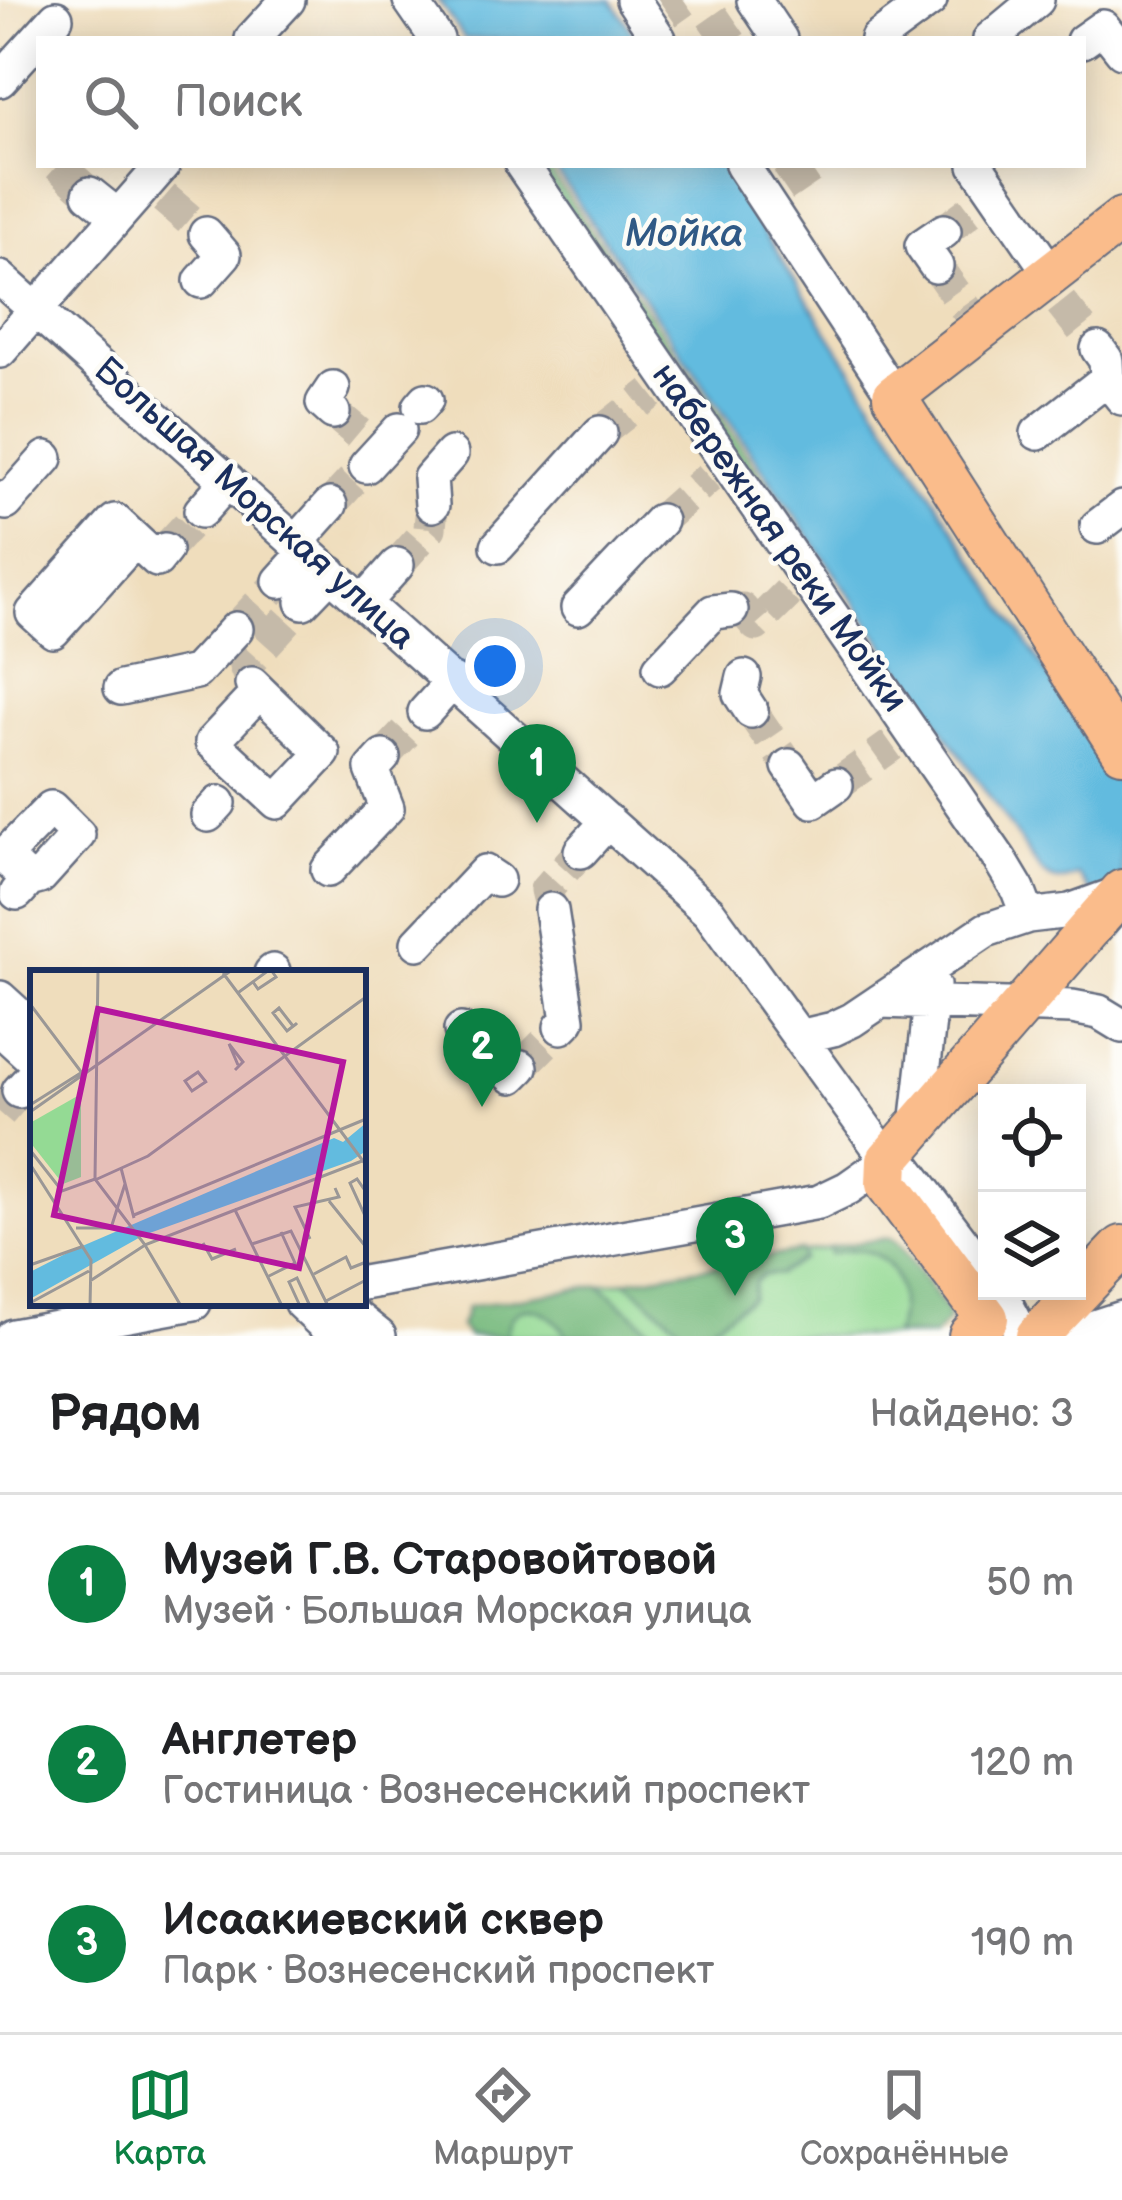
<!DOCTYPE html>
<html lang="ru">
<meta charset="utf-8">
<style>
:root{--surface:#fff;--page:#f6f6f6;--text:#202124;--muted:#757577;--line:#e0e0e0;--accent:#0b8043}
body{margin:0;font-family:"Balsamiq Sans",sans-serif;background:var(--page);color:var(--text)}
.controls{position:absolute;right:36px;bottom:36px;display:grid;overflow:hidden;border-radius:0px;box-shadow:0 6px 30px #0003}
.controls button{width:108px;height:108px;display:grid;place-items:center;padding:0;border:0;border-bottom:3px solid var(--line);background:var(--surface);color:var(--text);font:60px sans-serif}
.you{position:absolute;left:495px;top:666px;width:42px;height:42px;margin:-30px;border:9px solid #fff;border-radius:50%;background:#1a73e8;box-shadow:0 0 0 18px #1a73e833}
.badge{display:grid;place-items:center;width:78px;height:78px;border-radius:50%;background:var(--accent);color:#fff;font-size:39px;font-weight:700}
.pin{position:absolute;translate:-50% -99px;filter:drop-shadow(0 3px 6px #0008)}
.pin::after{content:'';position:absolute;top:63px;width:42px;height:36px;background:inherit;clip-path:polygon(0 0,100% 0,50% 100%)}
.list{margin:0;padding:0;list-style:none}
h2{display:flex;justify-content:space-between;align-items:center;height:156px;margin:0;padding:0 48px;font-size:51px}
h2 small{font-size:39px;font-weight:400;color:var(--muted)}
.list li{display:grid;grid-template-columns:78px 1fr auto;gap:36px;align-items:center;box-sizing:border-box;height:180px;padding:0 48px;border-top:3px solid var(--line)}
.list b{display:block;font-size:45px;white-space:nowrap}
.list p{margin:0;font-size:39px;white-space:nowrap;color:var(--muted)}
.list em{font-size:39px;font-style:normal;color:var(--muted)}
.icon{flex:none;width:66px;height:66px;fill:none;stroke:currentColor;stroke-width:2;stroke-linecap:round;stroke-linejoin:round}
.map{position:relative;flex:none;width:1122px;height:1336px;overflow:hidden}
.search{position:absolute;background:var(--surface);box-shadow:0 6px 30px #0003;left:36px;right:36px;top:36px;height:132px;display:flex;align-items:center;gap:30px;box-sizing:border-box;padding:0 42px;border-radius:0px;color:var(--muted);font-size:45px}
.sheet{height:696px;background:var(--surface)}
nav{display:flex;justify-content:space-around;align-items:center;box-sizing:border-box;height:168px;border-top:3px solid var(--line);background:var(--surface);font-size:33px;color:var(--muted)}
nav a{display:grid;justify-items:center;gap:6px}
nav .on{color:var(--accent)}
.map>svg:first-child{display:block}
.green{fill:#94da94;stroke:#588479;stroke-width:3}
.forest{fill:#77ba7e;stroke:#49746e;stroke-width:3}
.water{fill:#62bbdf;stroke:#3e759e;stroke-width:3}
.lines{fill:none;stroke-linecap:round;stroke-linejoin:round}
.minor-tunnel{stroke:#c5baa9;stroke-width:33;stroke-dasharray:33 16;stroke-linecap:butt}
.minor-casing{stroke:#656c7f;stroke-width:38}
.major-casing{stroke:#656c7f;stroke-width:46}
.minor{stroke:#fff;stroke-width:33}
.major{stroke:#fabc8b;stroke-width:42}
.labels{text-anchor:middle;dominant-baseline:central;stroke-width:9;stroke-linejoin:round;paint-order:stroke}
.street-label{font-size:36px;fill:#1b2f5e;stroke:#fdfcf7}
.water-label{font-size:39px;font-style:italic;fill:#305985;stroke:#fdfcf7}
.inset-road{fill:none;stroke:#9a9796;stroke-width:3}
.view{fill:#b5179e;fill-opacity:0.15;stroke:#b5179e;stroke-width:6}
.inset-edge{fill:none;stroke:#1b2f5e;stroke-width:6}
</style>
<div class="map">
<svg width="1122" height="1336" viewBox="0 0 1122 1336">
<rect width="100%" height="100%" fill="#fdfcf7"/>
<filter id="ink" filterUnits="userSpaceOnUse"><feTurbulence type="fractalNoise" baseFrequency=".00833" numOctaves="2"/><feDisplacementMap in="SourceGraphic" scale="24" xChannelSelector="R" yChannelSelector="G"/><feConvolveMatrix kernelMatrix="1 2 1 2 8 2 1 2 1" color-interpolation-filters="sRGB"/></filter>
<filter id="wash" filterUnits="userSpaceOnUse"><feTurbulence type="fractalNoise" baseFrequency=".004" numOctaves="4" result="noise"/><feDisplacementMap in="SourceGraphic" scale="48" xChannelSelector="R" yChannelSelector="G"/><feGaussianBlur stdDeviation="2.7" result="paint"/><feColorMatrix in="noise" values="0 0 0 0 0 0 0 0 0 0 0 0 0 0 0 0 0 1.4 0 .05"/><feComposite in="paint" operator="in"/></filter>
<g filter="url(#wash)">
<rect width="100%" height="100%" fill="#efddbc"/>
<path class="green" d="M537 165H545L808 544 802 548Z
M890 1238 898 1244 946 1310 948 1320 934 1336H468L460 1327 468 1307Z"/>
<path class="forest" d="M890 1238 898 1244 946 1310 948 1320 934 1336 894 1335C906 1307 902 1263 868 1252 855 1248 843 1251 830 1254L829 1247Z
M801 1251 803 1259 779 1274 762 1275 755 1281 752 1297 710 1327 682 1328 625 1281Z
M599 1285 658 1335 567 1336C552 1308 510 1292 506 1336H468L460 1327 467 1307Z"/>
<path class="water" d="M438 0H611L637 39H465Z
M552 165H721L1122 791V934L1078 875C1064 882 1053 883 1041 871Z"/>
</g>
<g filter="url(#ink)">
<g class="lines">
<path class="minor-tunnel" d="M667 12 684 0
M708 39 741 16
M58 165 90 194
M783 186 814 165
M164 198 206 234
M944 231 985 200
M936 266 967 310
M1061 303 1098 349
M333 412 364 438
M600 433 651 393
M330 505 366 466
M660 521 709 477
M165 550 201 511
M397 565 430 528 432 505
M731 610 742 609 756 625 788 593
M236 629 280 581
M252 684 245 666 303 602
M751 711 789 766
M383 757 425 712
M836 785 892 745
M551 910 546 890 581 851
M521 1067 561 1027
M0 1113 19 1091"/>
<g class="minor-casing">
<path id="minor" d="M410 0 437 39
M633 0 659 39
M754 0 780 39
M252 39 288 0
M877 39 930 0
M990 39 1037 0
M1083 41 1103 27 1122 51
M0 80 56 18
M522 165 1000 860 1018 890 1028 916
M742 165 894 396
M976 165 1051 274
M90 194 105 206
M936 266 922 246 944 231
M0 278 709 912 888 1160 907 1169 987 1275
M201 281 224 255 206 234
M1098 349 1106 360 1107 379 1122 398
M0 351 163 165
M333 388 323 403 333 412
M420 407 426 400
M1038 433 1107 379
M366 466 399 430
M0 498 6 503 46 458
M432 505 430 478 451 454
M201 511 228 481
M1097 527 1122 508
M135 540 53 631 33 613 115 521 157 560 165 550
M297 542 330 505
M498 546 600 433
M280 581 307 551
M303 602 331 573
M364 602 397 565
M578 608 660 521
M660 668 713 612 731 610
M744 677 740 694 751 711
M252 684 323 753 277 802 212 742 258 693
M121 688 196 672 236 629
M425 712 453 681
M789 766 813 801 836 785
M208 815 219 803
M581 851 608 821
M328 870 387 808 372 769 383 757
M17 893 29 880 40 877 78 835 51 808 4 856 29 880
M551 910 568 1020 561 1027
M418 943 485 872 497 880
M271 973 273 971
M0 998 33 1028
M880 1001 1072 1007 1099 1012 1122 1026
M0 1029 33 1059
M461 1030 512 1076 521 1067
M799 1037 833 1029 852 1020 986 930 1028 916 1070 911 1120 893
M19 1091 33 1076
M917 1126 933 985
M363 1283 819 1202 848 1188 888 1160
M999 1291 1023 1336
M301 1303 336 1336
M338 1303 379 1336
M13 1336 194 1303
M1067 1336 1122 1318"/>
</g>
<g class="major-casing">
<path id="major" d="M1122 219 894 396 1122 751
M970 1336 987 1318 887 1184 888 1160 1122 891
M1037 1336 1122 1247"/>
</g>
<use href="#minor" class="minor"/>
<use href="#major" class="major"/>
</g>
</g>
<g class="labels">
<g class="street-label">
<text transform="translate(254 504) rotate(42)">Большая Морская улица</text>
<text transform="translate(779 538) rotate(55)">набережная реки Мойки</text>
</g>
<g class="water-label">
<text x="684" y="234">Мойка</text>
</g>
</g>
<g transform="translate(30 970)">
<rect width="336" height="336" fill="#efddbc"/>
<path d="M51 124V207L33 214 0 172V153Z" fill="#94da94"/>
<path d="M336 153V181L321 191 114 265 0 329V302L43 280 304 168 313 172Z" fill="#62bbdf"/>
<path class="inset-road" d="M193 3 336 195M223 12 228 19 246 7 241 0M209 22 239 0M0 34 52 103M263 56 249 38 243 43 257 61 266 54 267 53M205 100 213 92 199 74 208 95M176 112 168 102 155 111 162 121 177 111M0 135 57 99M0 142 202 0M0 180 32 221 65 209 115 275 205 240 252 336M0 194 61 290 60 336M91 198 104 248M65 208 68 0M65 210 118 186 336 27M336 222 327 209 320 213 336 248M299 231 336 277M205 240 332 191M104 245 336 149M46 258H81L95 214M280 269 265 237 309 227 305 218M173 273 182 289 206 279M222 274 261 261 298 336M0 295 54 276M284 304 316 287 321 298 336 292M239 306 265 293 251 262M60 311 115 275 151 336M296 331 336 310M0 333 59 301M270 336 259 312 267 308 280 336"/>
<path class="view" d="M68 39 313 92 269 298 24 245Z"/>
<rect width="336" height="336" class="inset-edge"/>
</g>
</svg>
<div class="controls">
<button><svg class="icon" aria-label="locate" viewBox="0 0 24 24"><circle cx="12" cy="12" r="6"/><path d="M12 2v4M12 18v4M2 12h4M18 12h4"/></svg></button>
<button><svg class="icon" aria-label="layers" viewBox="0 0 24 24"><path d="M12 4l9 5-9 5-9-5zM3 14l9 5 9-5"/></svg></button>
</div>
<div class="you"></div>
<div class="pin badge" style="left:537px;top:823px">1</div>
<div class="pin badge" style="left:482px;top:1107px">2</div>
<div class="pin badge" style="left:735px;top:1296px">3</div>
<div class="search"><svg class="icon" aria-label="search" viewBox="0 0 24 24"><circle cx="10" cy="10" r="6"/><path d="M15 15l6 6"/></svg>Поиск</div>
</div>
<section class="sheet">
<h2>Рядом<small>Найдено: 3</small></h2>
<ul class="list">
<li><span class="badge">1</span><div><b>Музей Г.В. Старовойтовой</b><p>Музей · Большая Морская улица</p></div><em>50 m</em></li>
<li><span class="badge">2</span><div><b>Англетер</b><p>Гостиница · Вознесенский проспект</p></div><em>120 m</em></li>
<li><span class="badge">3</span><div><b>Исаакиевский сквер</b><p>Парк · Вознесенский проспект</p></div><em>190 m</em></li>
</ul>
</section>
<nav>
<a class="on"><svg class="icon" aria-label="map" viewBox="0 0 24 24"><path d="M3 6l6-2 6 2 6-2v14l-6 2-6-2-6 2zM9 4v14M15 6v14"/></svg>Карта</a>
<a><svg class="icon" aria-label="directions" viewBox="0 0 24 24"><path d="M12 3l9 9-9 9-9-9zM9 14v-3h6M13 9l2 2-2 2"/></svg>Маршрут</a>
<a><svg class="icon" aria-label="saved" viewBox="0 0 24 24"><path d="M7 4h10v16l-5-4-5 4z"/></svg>Сохранённые</a>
</nav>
